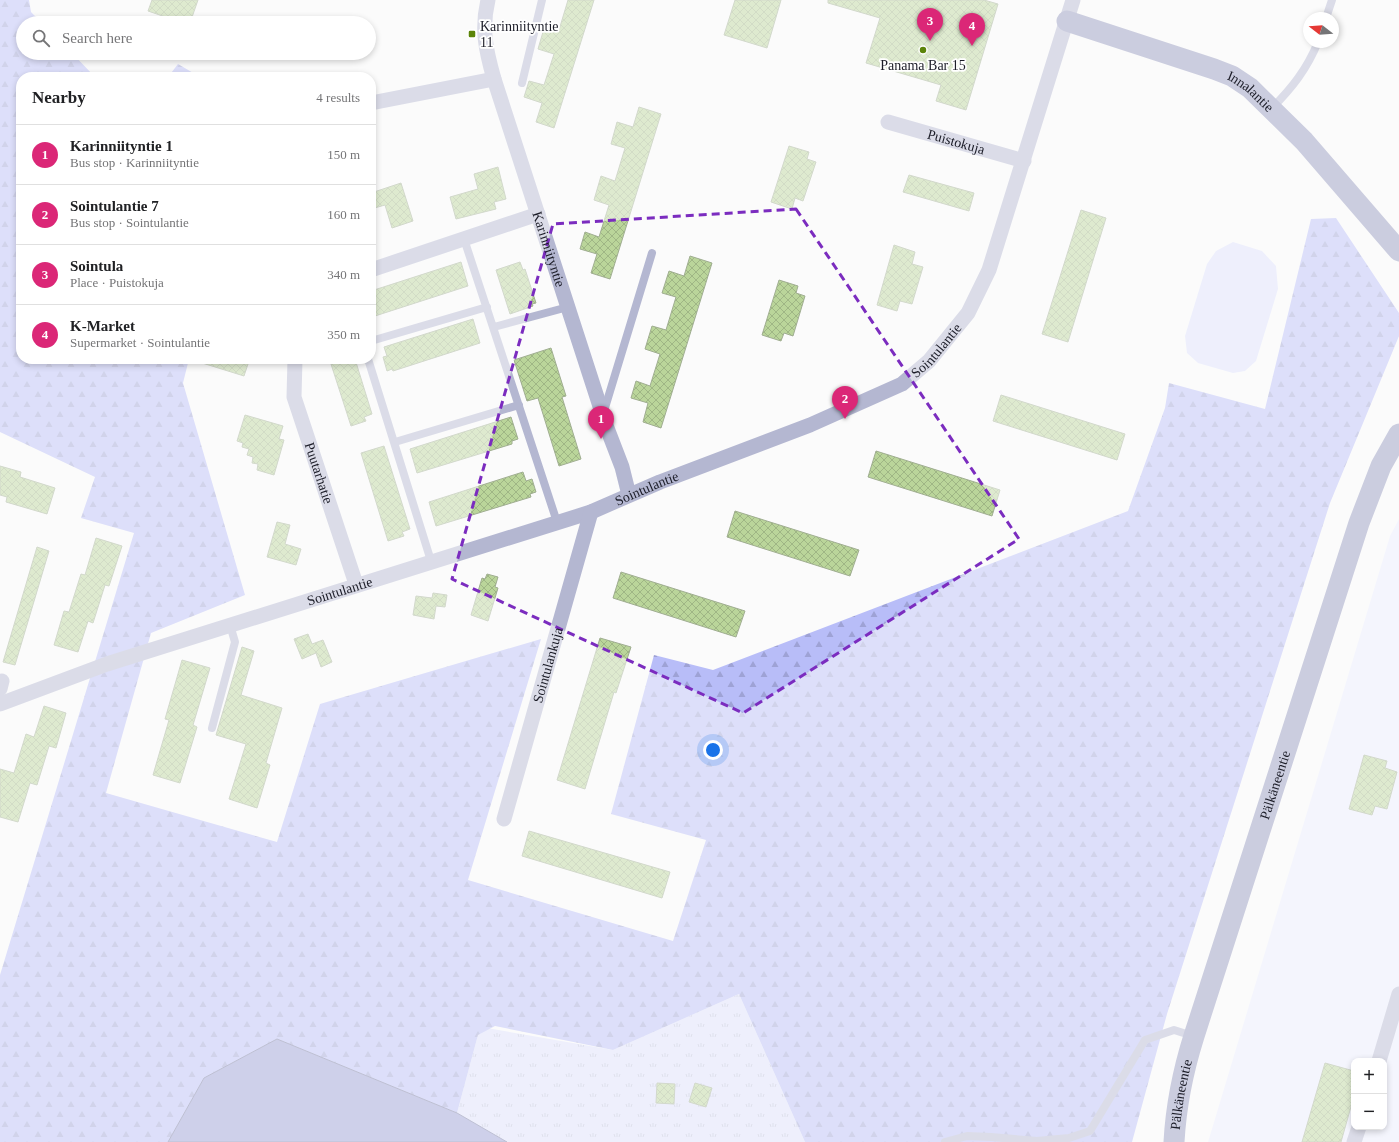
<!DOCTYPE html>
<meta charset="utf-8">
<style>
:root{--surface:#fff;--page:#f6f6f6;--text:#202124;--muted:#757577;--line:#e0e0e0;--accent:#db2777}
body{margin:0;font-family:Georgia,serif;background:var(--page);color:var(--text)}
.controls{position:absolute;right:12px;bottom:12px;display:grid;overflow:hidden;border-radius:8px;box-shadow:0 2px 6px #0003}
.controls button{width:36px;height:36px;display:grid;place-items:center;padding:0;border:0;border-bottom:1px solid var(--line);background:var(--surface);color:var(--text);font:20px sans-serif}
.compass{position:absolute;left:1303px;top:12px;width:36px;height:36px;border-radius:50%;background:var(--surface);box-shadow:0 2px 6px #0003;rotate:287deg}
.you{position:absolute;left:713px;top:750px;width:14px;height:14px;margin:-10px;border:3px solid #fff;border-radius:50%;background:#1a73e8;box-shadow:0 0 0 6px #1a73e833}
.badge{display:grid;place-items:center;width:26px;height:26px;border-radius:50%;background:var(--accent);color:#fff;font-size:13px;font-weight:700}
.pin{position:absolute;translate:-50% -33px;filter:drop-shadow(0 1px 2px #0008)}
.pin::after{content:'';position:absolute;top:21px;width:14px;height:12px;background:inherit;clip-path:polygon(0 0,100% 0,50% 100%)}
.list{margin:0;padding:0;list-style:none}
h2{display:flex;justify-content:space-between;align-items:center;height:52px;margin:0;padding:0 16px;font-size:17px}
h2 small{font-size:13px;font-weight:400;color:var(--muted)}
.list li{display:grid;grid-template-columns:26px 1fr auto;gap:12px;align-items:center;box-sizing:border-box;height:60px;padding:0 16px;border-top:1px solid var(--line)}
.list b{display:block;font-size:15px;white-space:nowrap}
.list p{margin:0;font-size:13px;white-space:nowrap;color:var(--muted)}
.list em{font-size:13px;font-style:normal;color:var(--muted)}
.icon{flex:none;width:22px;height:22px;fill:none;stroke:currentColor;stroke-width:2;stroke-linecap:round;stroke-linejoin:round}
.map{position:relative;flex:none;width:1399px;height:1142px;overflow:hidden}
.search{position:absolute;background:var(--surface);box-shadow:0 2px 6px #0003;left:16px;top:16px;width:360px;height:44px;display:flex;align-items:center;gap:10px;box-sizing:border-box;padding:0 14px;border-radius:22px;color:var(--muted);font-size:15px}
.panel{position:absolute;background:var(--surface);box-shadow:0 2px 6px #0003;left:16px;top:72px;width:360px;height:292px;border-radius:16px}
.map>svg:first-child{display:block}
.built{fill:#eceefe;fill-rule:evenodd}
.grass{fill:url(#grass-tufts)}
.forest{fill:url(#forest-firs)}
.garden{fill:#dde1fd}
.water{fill:#979cd5;stroke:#7276a1}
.building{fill:url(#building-cross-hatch);stroke:#a0ae91}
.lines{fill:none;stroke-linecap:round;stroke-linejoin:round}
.lane{stroke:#b4b7d1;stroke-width:8}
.street{stroke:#b4b7d1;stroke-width:15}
.secondary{stroke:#9195bc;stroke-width:21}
.marked{fill:none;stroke:#7b2cbf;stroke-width:3;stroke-dasharray:8 5;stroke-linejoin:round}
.poi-dot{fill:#5b8409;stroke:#fff;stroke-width:1.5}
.labels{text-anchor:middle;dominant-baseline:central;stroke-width:3.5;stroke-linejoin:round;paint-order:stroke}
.poi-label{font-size:14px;fill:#1b1c27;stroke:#fff;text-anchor:start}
.street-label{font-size:14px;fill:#1b1c27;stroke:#fff}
</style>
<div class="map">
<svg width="1399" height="1142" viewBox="0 0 1399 1142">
<defs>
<pattern id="grass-tufts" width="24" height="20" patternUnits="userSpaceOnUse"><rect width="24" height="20" fill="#dde1fd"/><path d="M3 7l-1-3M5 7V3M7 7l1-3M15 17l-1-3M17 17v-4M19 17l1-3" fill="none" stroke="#bdc0d9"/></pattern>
<pattern id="forest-firs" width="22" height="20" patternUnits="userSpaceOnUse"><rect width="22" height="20" fill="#b8bdf8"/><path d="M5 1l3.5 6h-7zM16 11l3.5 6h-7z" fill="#9ea2d5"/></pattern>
<pattern id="building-cross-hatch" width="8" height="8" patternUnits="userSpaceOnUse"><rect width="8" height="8" fill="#bad59a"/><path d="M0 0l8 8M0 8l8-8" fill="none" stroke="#9fb685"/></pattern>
</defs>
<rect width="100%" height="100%" fill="#fbfbfb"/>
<path class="built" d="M1399 519V1142H1208L1390 536ZM1354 1061H1384V1127H1354Z"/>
<path class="grass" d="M739 994 805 1142H507L457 1113 478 1035 487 1028 613 1050Z"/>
<path class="forest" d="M0 0H29L31 12 42 23H23V53H72L95 77H21V359H189L183 383 245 595 151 633 106 793 277 842 320 704 541 639 468 880 673 941 706 840 611 814 654 655 713 670 1128 511 1165 408 1169 383 1265 409 1311 219 1336 218 1399 313V336L1330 503 1167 1014 1132 1142H805L739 994 613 1050 495 1026 478 1035 457 1113 277 1039 204 1078 168 1142H0V975L134 533 81 518 95 477 0 432Z
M178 64 200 77H168Z"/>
<path class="garden" d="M1233 242 1262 251 1276 266 1278 289 1256 361 1245 371 1233 373 1198 363 1187 353 1185 336 1207 264 1216 251Z"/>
<path class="water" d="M277 1039 457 1113 507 1142H168L204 1078Z"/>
<path class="building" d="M152 0H198L190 23H183L148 11Z
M568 0H594L554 128 536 122 542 103 524 97 529 81 544 85 554 54 538 49 545 25 559 30Z
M735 0H781L767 48 724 35Z
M828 0H984L998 4 966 110 936 101 941 85 866 63 880 18 828 3Z
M639 107 661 114 610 279 591 273 597 254 580 249 585 232 599 237 609 205 594 200 601 176 615 181 625 148 611 144 617 122 633 127Z
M789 146 809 152 807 159 816 162 803 201 795 198 792 209 771 202Z
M498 167 506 199 494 202 496 209 456 219 450 197 478 189 474 174Z
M909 175 974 193 969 211 903 192Z
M401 183 413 221 392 228 385 205 371 209V193Z
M1081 210 1106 218 1068 342 1042 334Z
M894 245 915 252 912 264 923 267 912 304 900 301 897 311 877 305Z
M690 256 712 263 661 428 643 422 648 403 631 398 636 381 650 386 660 354 645 349 652 326 666 330 676 297 662 293 669 271 684 276Z
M461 262 468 286 375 316 371 302V291Z
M520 262 523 270 525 269 536 303 532 304 533 306 510 314 496 270Z
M779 280 798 286 796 293 805 296 793 336 784 333 781 341 762 335Z
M473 319 480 343 393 371 392 369 387 371 383 357 387 356 384 347Z
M551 348 566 396 562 397 581 459 559 466 538 398 527 401 514 360Z
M199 359H241L249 361 244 376 199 362Z
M337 359H346L347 362 355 359 372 414 364 417 366 421 351 426 330 361Z
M1001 395 1125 434 1117 460 993 421Z
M245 415 283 426 279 439 284 440 274 475 257 470 258 464 252 463 253 457 247 455 249 449 242 447 243 443 237 441Z
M511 417 518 439 512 441V444L417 473 410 449Z
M384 446 410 529 402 532 404 536 388 541 361 453Z
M876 451 1000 490 992 516 868 477Z
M0 466 21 472 20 477 55 488 47 514 6 502 7 497 0 495Z
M523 472 526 481 532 479 536 492 530 494 531 497 436 526 429 502Z
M735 511 859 550 850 576 727 537Z
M277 522 290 525 285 544 301 549 296 565 267 557Z
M96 538 122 546 109 586 105 585 93 623 88 621 78 652 54 645 64 611 69 612 81 574 85 575Z
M37 547 49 551 15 665 3 662Z
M621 572 745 611 736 637 613 598Z
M487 574 498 577 495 587 498 588 488 621 471 615 482 578 485 579Z
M433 593 447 595 445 607 436 606 434 619 413 615 416 596 432 598Z
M308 634 312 644 323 640 332 662 321 667 316 653 302 659 294 639Z
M600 638 631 647 616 693 614 692 585 789 557 780Z
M242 647 254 651 241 695 282 708 266 763 270 765 257 808 229 799 246 744 216 735Z
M182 660 210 668 193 725 197 727 180 783 153 775 169 720 165 719Z
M44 706 66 713 56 748 49 746 37 785 30 783 18 822 0 817V769L14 773 26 734 34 737Z
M1364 755 1387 761 1385 768 1397 772 1387 809 1375 806 1372 815 1349 809Z
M529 831 670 872 662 898 522 856Z
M1325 1063 1354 1071V1096L1341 1142H1302Z
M657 1083 675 1084 674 1104 656 1103Z
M695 1083 712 1088 706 1107 689 1102Z"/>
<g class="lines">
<path class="lane" d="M1326 18 1332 0
M522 83 542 0
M1272 108C1292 88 1307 69 1318 42
M464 239 557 522
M494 327 568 307
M371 341 487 307
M368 359 431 561
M604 411 652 253
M395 442 519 405
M212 728 235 642 230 625
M945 1142 967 1136 991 1137 1037 1141 1069 1138 1090 1131 1145 1040 1174 1030 1193 1036"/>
<g class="street">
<path id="s1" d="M488 0C481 29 486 51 494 79L607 428 622 467 629 495"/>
<path d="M371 103 494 79"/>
<path id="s2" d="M888 122 1024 161"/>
<path d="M371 270 538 214"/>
<path id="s3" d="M295 359 294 397 356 584"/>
<path d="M0 689 2 681"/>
<path id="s4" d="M0 704 107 664 591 512 660 482 810 425 902 384 929 361 968 313 989 270 1073 0"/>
<path id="s5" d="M504 819 591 512"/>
<path d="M1379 1061 1399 994"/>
<path d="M1354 1142 1359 1127"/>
</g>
<g class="secondary">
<path id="s6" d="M1067 21 1214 69 1232 76 1250 88 1304 141 1399 251"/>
<path id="s7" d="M1174 1142C1176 1105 1183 1071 1194 1036L1359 523 1381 466 1399 434"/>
</g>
</g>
<path d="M0 0H1399V1142H0ZM796 209 1019 539 743 713 452 579 553 224Z" fill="#fbfbfb" fill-opacity=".55" fill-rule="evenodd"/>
<path class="marked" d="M796 209 1019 539 743 713 452 579 553 224Z"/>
<g class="poi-dot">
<rect x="468" y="30" width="8" height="8" rx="2"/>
<circle cx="923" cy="50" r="4"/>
</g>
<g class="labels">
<g class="poi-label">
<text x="480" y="26">Karinniityntie<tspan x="480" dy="16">11</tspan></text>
<text x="923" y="65" text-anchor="middle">Panama Bar 15</text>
</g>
<g class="street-label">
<text stroke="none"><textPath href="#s6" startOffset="198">Innalantie</textPath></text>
<text stroke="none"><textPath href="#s2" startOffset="71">Puistokuja</textPath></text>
<text stroke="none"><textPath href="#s1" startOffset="259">Karinniityntie</textPath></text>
<text stroke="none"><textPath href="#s4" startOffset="1006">Sointulantie</textPath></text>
<text stroke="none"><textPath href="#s3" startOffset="118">Puutarhatie</textPath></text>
<text stroke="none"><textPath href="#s4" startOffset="682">Sointulantie</textPath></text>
<text stroke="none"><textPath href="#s4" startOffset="358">Sointulantie</textPath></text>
<text stroke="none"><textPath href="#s5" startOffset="160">Sointulankuja</textPath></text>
<text stroke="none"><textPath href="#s7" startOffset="372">Pälkäneentie</textPath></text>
<text stroke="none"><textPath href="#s7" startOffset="48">Pälkäneentie</textPath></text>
</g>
</g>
</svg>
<div class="controls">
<button>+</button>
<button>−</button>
</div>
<svg class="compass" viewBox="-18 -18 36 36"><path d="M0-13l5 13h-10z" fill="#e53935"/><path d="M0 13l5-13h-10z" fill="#757577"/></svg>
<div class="you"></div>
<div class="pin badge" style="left:601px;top:439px">1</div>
<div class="pin badge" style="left:845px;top:419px">2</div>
<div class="pin badge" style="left:930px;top:41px">3</div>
<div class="pin badge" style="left:972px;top:46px">4</div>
<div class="search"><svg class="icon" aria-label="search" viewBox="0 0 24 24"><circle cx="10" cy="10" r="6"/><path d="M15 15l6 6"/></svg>Search here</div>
<section class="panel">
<h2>Nearby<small>4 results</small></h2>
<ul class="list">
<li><span class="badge">1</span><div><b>Karinniityntie 1</b><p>Bus stop · Karinniityntie</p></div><em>150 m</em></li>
<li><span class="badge">2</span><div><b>Sointulantie 7</b><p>Bus stop · Sointulantie</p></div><em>160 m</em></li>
<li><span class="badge">3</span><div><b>Sointula</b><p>Place · Puistokuja</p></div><em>340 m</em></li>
<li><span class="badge">4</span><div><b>K-Market</b><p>Supermarket · Sointulantie</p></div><em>350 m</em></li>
</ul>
</section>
</div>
